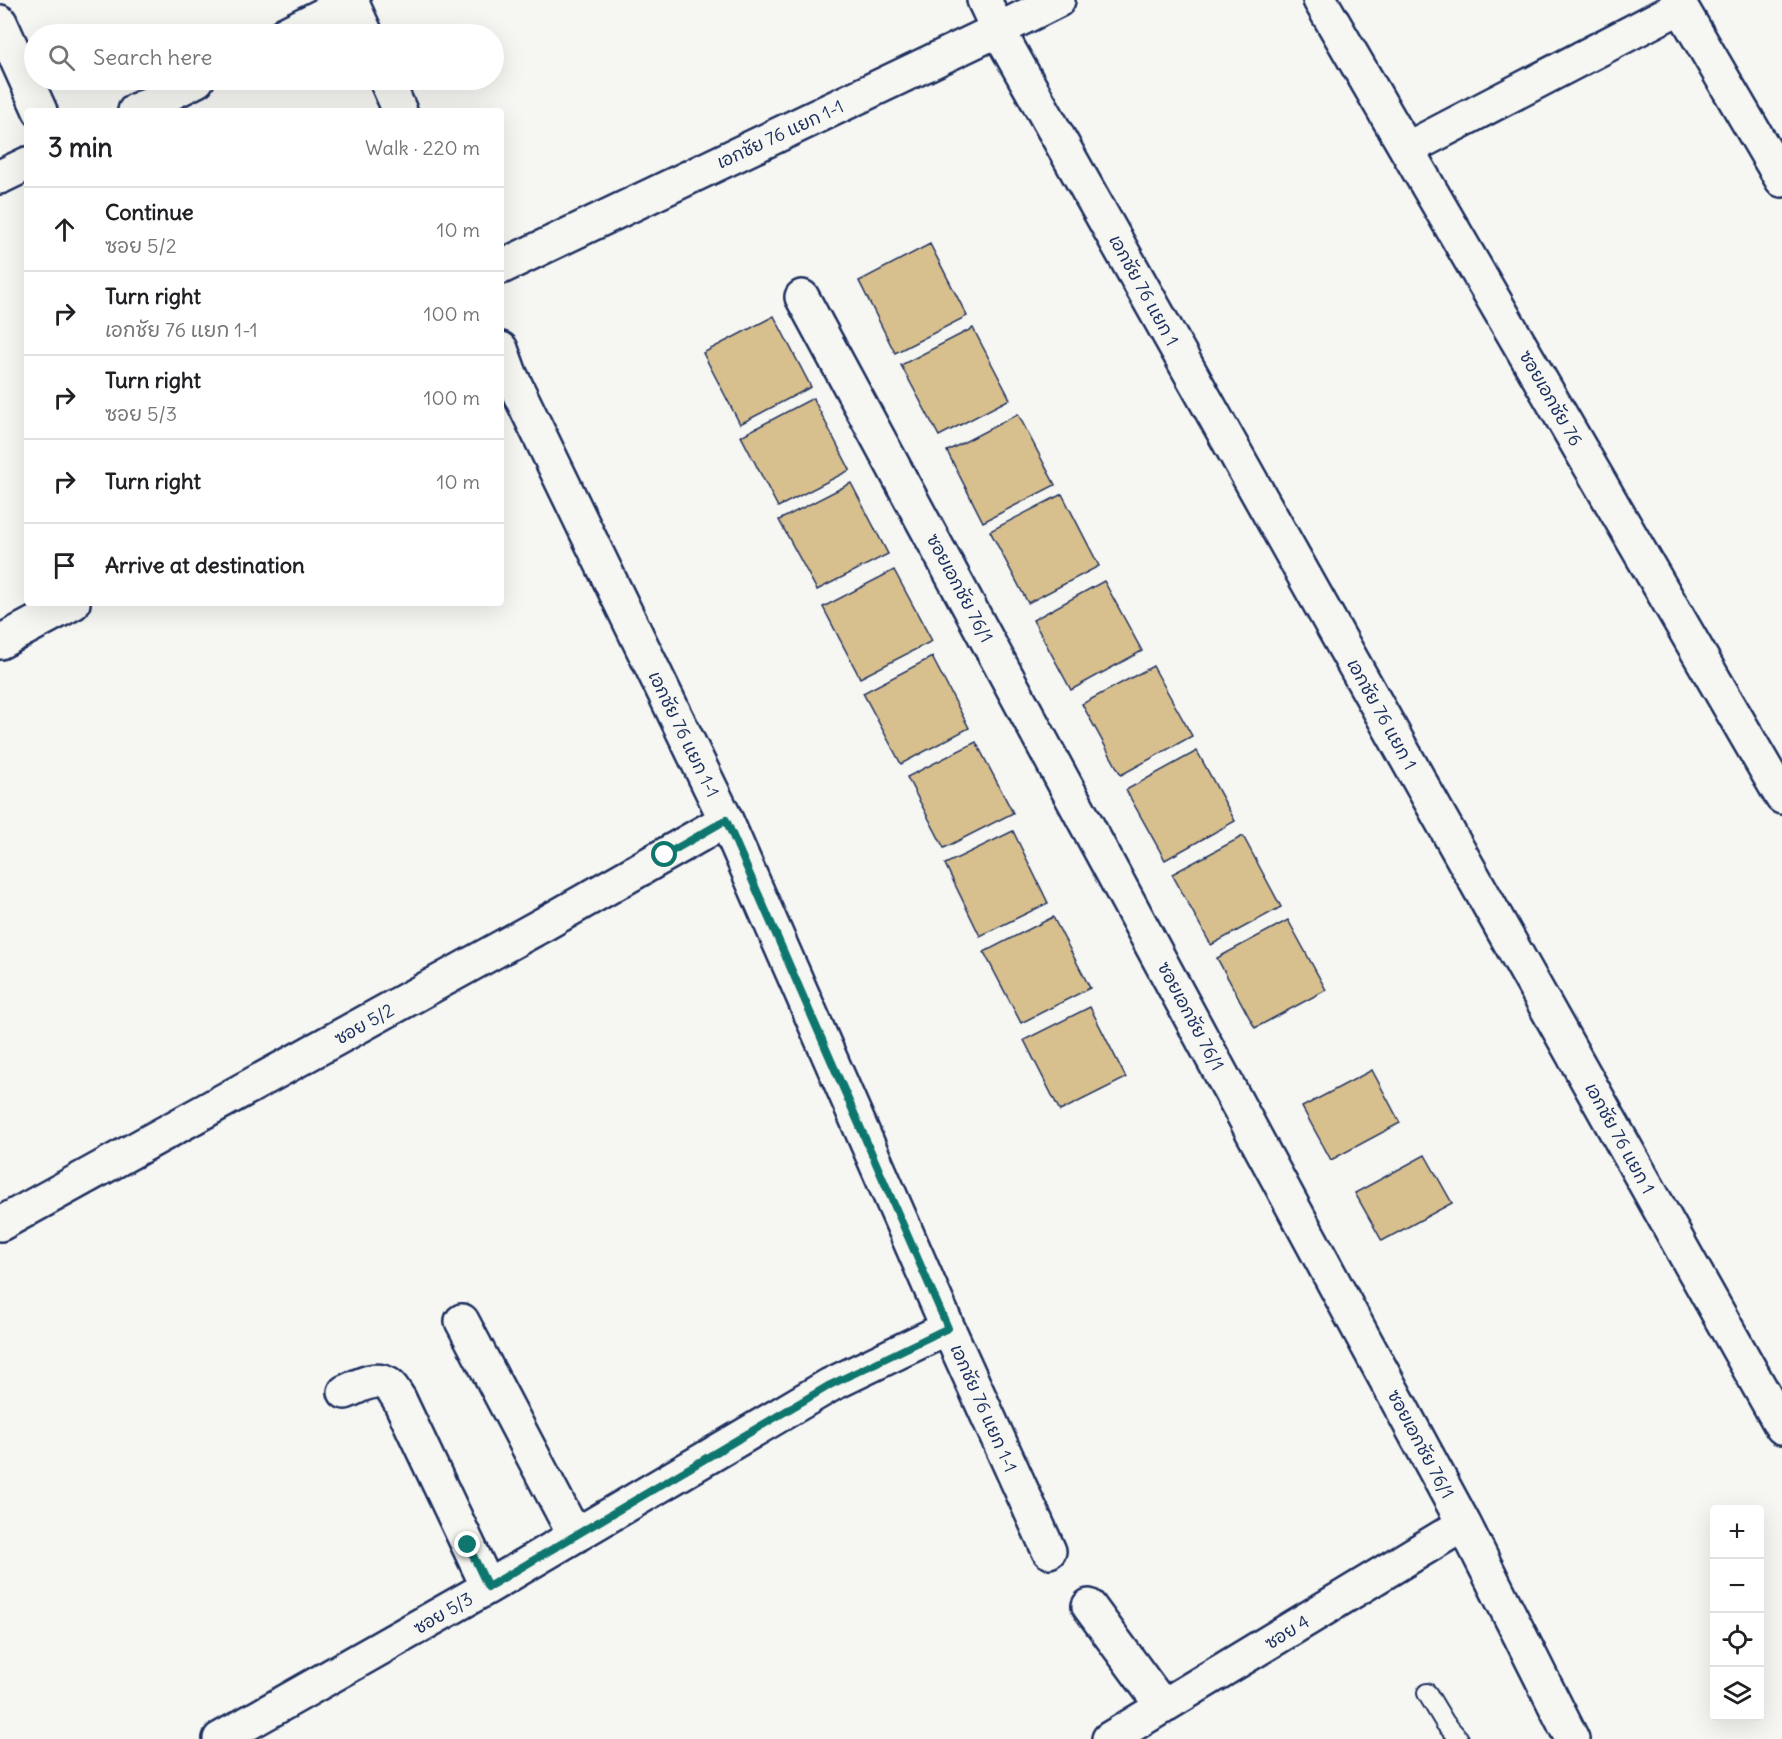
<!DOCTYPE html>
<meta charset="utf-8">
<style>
:root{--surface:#fff;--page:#f2f2f2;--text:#202124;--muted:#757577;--line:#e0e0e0}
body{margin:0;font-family:Delius,"Playpen Sans Thai",sans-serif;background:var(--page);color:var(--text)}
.controls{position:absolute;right:18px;bottom:18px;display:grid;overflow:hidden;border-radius:6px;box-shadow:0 6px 24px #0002}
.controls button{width:54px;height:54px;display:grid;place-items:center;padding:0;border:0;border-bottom:2px solid var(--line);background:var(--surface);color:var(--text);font:30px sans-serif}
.stop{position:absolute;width:18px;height:18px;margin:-14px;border:4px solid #0f766e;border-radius:50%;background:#fff}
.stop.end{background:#0f766e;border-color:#fff;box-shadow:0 2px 6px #0008}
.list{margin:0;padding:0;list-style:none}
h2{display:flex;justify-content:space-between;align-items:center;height:78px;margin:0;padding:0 24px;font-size:26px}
h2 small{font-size:20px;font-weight:400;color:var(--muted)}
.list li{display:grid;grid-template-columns:39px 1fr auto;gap:18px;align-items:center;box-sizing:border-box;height:84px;padding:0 24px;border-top:2px solid var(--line)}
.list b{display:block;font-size:22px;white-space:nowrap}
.list p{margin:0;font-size:20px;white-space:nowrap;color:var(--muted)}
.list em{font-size:20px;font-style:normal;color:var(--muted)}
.icon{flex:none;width:33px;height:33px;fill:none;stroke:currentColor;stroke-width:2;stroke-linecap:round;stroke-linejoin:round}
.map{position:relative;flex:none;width:1782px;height:1739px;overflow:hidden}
.search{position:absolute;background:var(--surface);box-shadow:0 6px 24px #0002;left:24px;top:24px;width:480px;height:66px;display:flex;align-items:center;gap:15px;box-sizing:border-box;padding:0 21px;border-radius:33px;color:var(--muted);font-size:22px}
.panel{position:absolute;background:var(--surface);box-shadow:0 6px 24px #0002;left:24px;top:108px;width:480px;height:498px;border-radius:6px}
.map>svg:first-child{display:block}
.building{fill:#d7bf8e;stroke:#1b2f5e;stroke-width:1.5}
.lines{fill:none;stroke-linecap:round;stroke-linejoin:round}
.service-casing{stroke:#1b2f5e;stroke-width:22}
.minor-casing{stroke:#1b2f5e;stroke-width:38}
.service{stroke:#f6f6f2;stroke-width:18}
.minor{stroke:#f6f6f2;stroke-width:33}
.route{stroke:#0f766e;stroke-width:8}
.labels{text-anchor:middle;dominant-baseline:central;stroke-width:4.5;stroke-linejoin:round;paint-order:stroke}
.street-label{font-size:18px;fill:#1b2f5e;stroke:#f6f6f2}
</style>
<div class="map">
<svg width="1782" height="1739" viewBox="0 0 1782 1739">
<rect width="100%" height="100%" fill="#f6f6f2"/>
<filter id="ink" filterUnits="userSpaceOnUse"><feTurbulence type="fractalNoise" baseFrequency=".0167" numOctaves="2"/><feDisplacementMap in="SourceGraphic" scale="12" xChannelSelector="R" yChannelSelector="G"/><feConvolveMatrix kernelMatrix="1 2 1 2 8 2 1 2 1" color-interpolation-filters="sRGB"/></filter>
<g filter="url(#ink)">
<path class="building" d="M930 244 967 316 895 353 859 281Z
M774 316 811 387 740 424 703 353Z
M973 328 1010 399 939 436 901 365Z
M813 398 850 470 778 507 741 436Z
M1018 414 1055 485 983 522 947 451Z
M851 483 888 554 817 590 779 520Z
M1062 494 1099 566 1028 603 990 531Z
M894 570 932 641 860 678 823 607Z
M1104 581 1142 651 1071 690 1033 620Z
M932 657 969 728 901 764 863 693Z
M1153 666 1192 736 1121 775 1082 704Z
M976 742 1013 813 944 848 907 777Z
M1197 751 1235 821 1165 860 1126 790Z
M1013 831 1048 903 980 936 945 864Z
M1243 836 1281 907 1211 945 1172 874Z
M1053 917 1090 988 1021 1023 984 952Z
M1288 920 1326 990 1255 1028 1217 958Z
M1090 1007 1126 1078 1060 1111 1024 1040Z
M1372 1070 1400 1123 1331 1160 1302 1107Z
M1425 1155 1452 1203 1382 1241 1355 1193Z"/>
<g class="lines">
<g class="service-casing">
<path id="service" d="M1427 1693 1445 1723 1459 1739"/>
</g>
<g class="minor-casing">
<path id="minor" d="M984 0 998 30 1782 1427
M1320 0 1782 797
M1677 0 1782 180
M351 1 366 34
M0 22 40 111
M285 34 353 0
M386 80 400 111
M135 111 197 80
M1407 149 1680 7
M0 177 27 164
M501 267 998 30 1058 0
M802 297 1464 1524 1572 1739
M501 349 510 374 726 820 948 1328 1049 1551
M0 642 73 603
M0 1224 544 924 726 820
M462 1321 575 1536
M345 1392C357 1387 374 1376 387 1384 392 1386 396 1395 399 1399L488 1587
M1089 1606 1163 1707
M220 1739 488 1587 830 1385 948 1328
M1109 1739 1464 1524"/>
</g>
<use href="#service" class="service"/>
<use href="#minor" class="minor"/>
</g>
</g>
<g class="lines" filter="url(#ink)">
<path class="route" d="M468 1545 488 1587 830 1385 948 1328 726 820 665 855"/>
</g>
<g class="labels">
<g class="street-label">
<text transform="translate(780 134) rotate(-25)">เอกชัย 76 แยก 1-1</text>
<text transform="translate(1144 290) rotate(61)">เอกชัย 76 แยก 1</text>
<text transform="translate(1551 398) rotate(60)">ซอยเอกชัย 76</text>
<text transform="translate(960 588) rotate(62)">ซอยเอกชัย 76/1</text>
<text transform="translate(1382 714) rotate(61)">เอกชัย 76 แยก 1</text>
<text transform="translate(684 734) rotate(64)">เอกชัย 76 แยก 1-1</text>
<text transform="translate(1191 1016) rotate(62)">ซอยเอกชัย 76/1</text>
<text transform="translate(364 1024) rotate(-29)">ซอย 5/2</text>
<text transform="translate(1620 1138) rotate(61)">เอกชัย 76 แยก 1</text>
<text transform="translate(984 1408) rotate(66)">เอกชัย 76 แยก 1-1</text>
<text transform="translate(1421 1444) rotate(62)">ซอยเอกชัย 76/1</text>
<text transform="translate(443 1613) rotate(-30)">ซอย 5/3</text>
<text transform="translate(1287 1632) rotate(-31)">ซอย 4</text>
</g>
</g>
</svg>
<div class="controls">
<button>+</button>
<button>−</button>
<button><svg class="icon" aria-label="locate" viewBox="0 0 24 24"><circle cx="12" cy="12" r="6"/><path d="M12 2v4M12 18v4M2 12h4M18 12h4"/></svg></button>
<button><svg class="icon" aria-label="layers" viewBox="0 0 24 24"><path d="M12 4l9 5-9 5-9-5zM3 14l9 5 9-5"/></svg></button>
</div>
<div class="stop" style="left:665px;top:855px"></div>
<div class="stop end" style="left:468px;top:1545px"></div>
<div class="search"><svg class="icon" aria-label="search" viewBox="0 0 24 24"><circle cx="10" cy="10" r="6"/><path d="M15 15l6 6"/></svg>Search here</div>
<section class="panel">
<h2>3 min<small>Walk · 220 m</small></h2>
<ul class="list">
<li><svg class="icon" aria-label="ahead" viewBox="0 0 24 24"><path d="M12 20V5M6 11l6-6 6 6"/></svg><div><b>Continue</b><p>ซอย 5/2</p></div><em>10 m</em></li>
<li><svg class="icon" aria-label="right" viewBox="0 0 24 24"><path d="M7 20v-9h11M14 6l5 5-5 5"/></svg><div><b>Turn right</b><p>เอกชัย 76 แยก 1-1</p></div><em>100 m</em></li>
<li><svg class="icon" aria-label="right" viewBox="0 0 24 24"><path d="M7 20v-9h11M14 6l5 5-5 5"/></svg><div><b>Turn right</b><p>ซอย 5/3</p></div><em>100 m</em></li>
<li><svg class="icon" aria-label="right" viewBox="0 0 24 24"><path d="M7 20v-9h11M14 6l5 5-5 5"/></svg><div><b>Turn right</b></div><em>10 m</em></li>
<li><svg class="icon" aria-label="arrive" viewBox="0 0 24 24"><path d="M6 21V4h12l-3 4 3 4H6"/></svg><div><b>Arrive at destination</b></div></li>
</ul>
</section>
</div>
